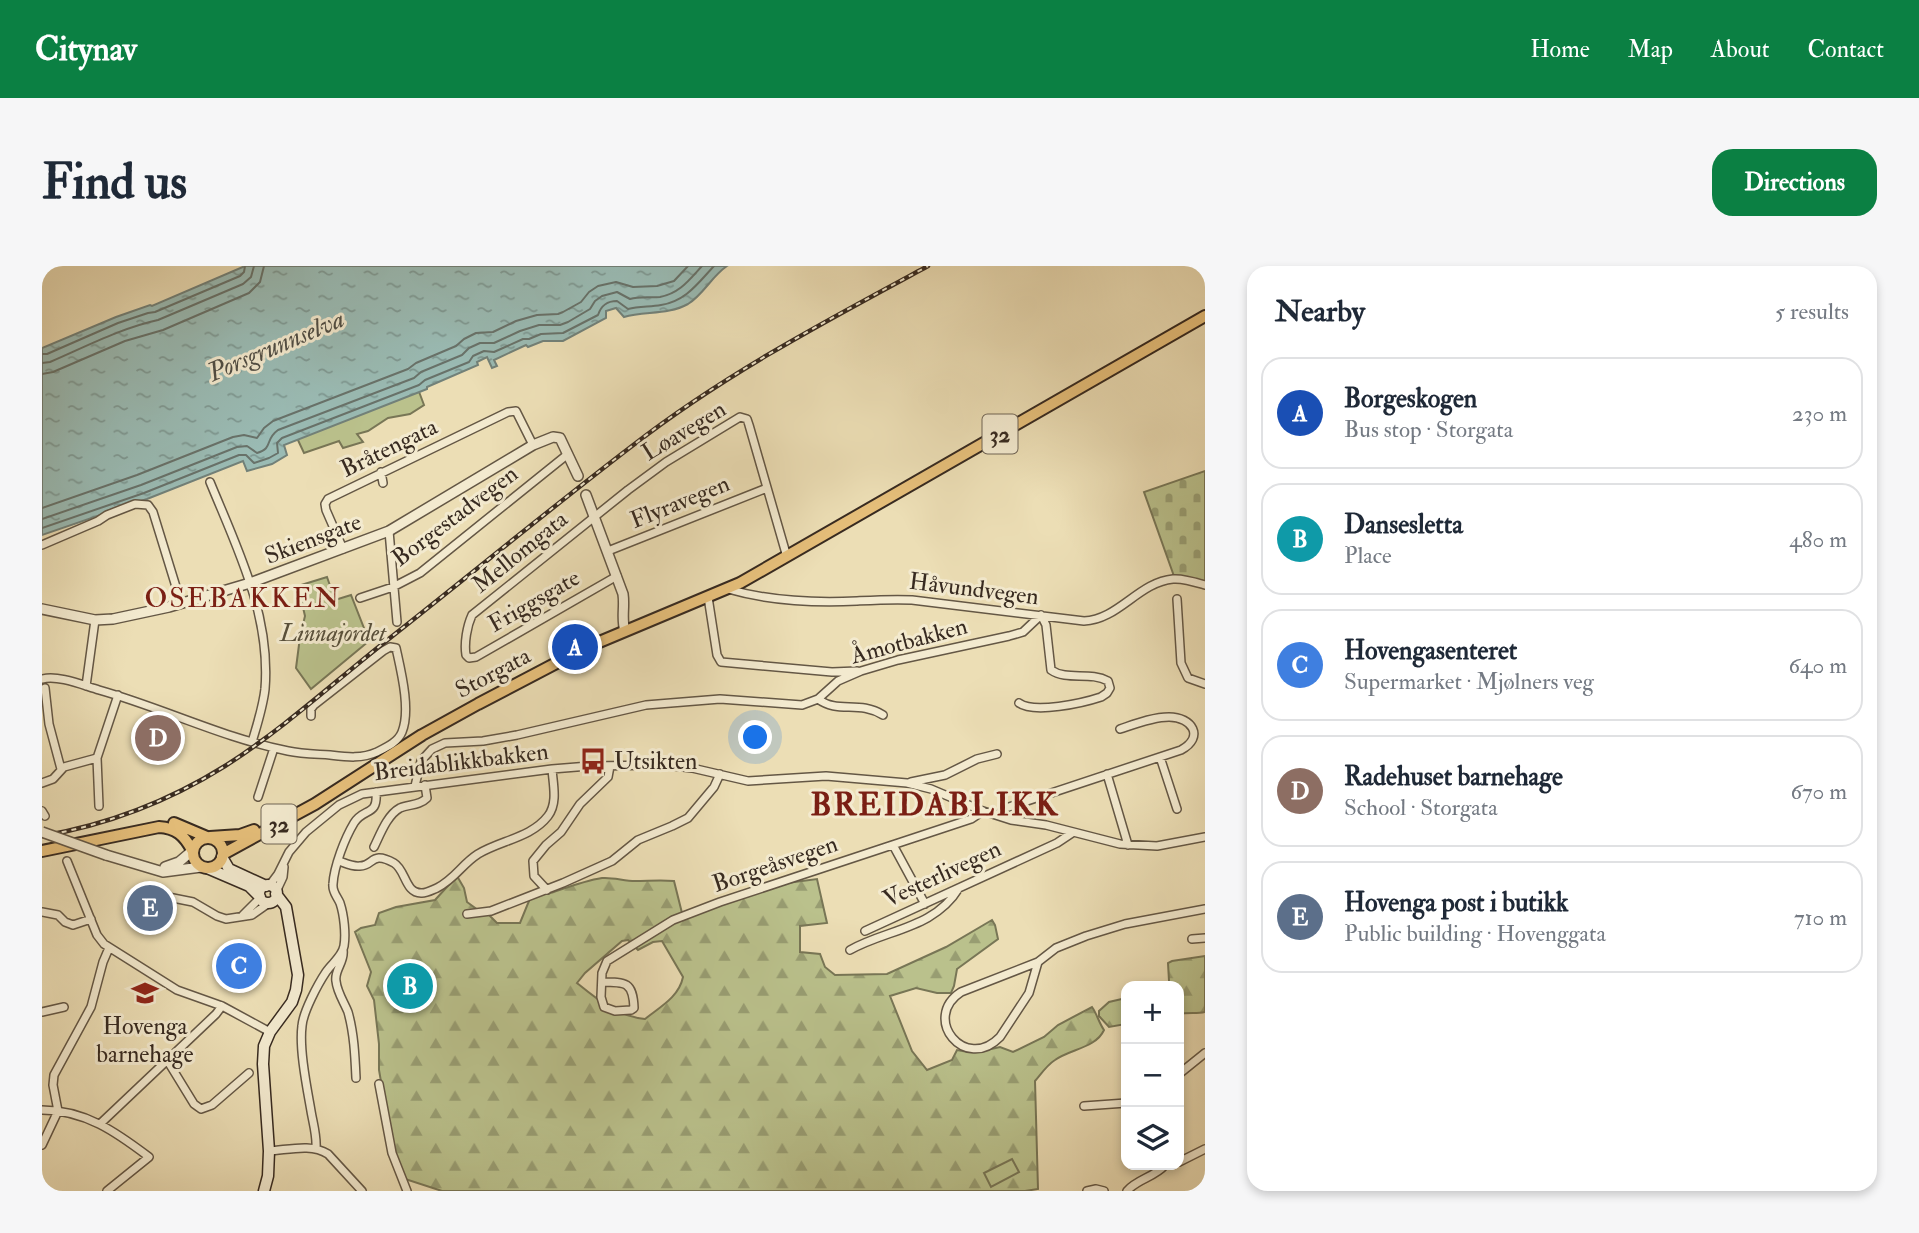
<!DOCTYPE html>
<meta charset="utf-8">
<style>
:root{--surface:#fff;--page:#f6f6f7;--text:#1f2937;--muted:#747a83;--line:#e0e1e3;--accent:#0b8043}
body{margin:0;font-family:"IM FELL Double Pica",serif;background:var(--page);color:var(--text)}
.controls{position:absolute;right:21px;bottom:21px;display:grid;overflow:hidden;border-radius:14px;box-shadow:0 4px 10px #0003}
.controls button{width:63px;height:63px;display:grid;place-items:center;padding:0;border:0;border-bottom:2px solid var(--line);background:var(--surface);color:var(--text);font:35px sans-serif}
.you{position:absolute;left:714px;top:472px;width:24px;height:24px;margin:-18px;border:5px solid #fff;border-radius:50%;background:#1a73e8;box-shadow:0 0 0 10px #1a73e833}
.badge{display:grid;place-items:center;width:46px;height:46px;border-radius:50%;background:var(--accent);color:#fff;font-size:23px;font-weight:700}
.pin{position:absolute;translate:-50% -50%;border:4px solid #fff;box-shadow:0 2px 7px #0006}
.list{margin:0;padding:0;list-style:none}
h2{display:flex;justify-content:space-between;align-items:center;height:91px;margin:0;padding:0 28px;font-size:30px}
h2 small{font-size:23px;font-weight:400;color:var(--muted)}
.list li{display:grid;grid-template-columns:46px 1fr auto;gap:21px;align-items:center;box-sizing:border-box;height:112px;margin:0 14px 14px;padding:0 14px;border:2px solid var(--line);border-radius:21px}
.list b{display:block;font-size:26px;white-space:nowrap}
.list p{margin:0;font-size:23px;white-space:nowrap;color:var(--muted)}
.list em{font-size:23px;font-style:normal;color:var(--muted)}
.icon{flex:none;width:38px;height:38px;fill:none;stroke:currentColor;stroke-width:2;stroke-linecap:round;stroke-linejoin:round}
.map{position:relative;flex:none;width:1163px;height:925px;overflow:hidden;border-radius:21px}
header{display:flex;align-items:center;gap:42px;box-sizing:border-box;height:98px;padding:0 35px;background:var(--accent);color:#fff}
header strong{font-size:33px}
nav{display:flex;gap:38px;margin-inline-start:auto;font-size:24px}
.intro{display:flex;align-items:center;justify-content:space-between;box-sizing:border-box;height:168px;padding:0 42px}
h1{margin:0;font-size:49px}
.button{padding:18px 32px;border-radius:21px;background:var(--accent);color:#fff;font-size:24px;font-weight:700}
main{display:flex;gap:42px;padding:0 42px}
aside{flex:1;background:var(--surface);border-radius:21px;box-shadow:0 4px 10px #0003}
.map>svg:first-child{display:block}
.forest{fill:url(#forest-firs);stroke:#787656;stroke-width:2;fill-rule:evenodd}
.cemetery{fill:url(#cemetery-stones);stroke:#787656;stroke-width:2}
.green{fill:#bac18c;stroke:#787656;stroke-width:2}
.water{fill:url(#water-ripples);stroke:#728179;stroke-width:2}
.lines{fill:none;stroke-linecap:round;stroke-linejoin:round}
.shore{stroke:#68726a;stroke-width:2}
.minor-casing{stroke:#645745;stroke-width:10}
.tertiary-casing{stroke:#645745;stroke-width:12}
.secondary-casing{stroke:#372a20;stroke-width:13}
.primary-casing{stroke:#372a20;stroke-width:14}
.minor{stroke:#f3eacf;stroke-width:7}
.tertiary{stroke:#f3eacf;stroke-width:9}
.secondary{stroke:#f3eacf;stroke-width:10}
.primary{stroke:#e6bf7a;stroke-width:10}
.rail-casing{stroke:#372a20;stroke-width:4.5}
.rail{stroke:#f3eacf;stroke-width:2;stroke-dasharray:5;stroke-linecap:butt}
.tertiary-bridge-casing{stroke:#645745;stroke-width:12;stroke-linecap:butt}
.tertiary-bridge{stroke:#f3eacf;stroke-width:9}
.labels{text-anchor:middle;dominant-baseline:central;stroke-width:6;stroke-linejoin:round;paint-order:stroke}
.shield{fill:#f3eacf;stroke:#6f6454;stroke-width:2}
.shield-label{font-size:23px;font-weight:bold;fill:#372a20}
.street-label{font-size:24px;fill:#372a20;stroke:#f3eacf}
.park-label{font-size:24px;font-style:italic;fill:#58503b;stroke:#f3eacf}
.poi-label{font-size:24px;fill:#372a20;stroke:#f3eacf;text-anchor:start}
.water-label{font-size:26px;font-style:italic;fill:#504e45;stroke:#f3eacf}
.quarter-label{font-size:28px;letter-spacing:2px;fill:#7a1f14;stroke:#f3eacf}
.district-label{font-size:32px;font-weight:bold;letter-spacing:2px;fill:#7a1f14;stroke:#f3eacf}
</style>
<header>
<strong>Citynav</strong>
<nav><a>Home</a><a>Map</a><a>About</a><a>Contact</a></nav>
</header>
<div class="intro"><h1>Find us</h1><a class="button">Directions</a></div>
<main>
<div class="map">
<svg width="1163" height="925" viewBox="0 0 1163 925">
<defs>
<pattern id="forest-firs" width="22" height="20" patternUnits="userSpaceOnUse" patternTransform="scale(1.75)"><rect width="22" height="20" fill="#bac18c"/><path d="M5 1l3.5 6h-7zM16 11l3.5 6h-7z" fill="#989d72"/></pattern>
<pattern id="cemetery-stones" width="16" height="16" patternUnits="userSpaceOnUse" patternTransform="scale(1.75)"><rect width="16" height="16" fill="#bac18c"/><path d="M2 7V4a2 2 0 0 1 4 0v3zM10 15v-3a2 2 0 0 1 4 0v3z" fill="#989d72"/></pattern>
<pattern id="water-ripples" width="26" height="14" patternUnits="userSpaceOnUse" patternTransform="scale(1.75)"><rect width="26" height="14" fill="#9abbb4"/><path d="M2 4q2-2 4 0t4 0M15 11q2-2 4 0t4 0" fill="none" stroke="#7e9892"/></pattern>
</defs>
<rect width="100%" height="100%" fill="#ecdeb5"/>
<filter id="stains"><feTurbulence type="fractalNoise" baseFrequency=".00286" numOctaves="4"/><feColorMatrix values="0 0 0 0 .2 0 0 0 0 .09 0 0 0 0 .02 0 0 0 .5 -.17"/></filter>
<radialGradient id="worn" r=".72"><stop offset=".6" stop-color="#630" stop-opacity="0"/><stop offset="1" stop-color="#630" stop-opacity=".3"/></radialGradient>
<path class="forest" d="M415 610 422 622 425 636 436 644H442L455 657H478L489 630 499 625 506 628C524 622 541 615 560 612 571 611 582 615 593 615 606 615 619 614 632 615L640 647 745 617 775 613 785 657 758 660V686L778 688 783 701 793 709 845 708 904 681 950 654 953 659 956 673 915 703 912 720 909 727H895L874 722 848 730 870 785 885 804 910 794 915 784 926 786H936L958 781 971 786 1002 771 1016 759 1050 741C1055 748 1057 757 1062 764 1054 782 1028 783 1013 794 1005 799 999 808 993 815L996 923 983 925H400L360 912 348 868 337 804V778L332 734 325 720 329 706 313 666 319 662 333 659 337 647 354 641 393 634ZM586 674 596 684 611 676 620 675 641 711C637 731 618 741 603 753 575 750 556 734 535 717L543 707 580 675Z
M1163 690V746C1155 748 1147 746 1137 748V720H1118L1127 715 1126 697 1130 695Z
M1084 732V758L1067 761 1057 750V745L1067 736Z"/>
<path class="cemetery" d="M1163 205V319L1133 313 1102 226Z"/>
<path class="green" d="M376 123 382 139 368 148 346 152 326 165 315 168 321 176 301 182 297 175 262 187 255 172Z
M285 311 293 334 309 329 327 375 269 423 254 402 258 371 263 350 256 320Z
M970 893 977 906 949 921 942 907Z"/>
<path class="water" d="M203 0H685C670 10 661 29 646 38 626 49 603 45 582 51L574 42 564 45V52L521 75H501L486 81 484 79 452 94 455 100 450 102 445 91 435 96 436 99 385 121V123L242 179 245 189 230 198 205 205 201 195 105 233 0 269V82L74 51 108 39 110 40Z"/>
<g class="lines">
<path class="shore" d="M0 88H5L76 57 106 47 113 46 198 10 202 6 203 0
M0 97 8 96C43 81 79 62 116 54L201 18 209 11 212 0
M0 108 11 106 83 75 121 64 207 27 218 16 222 0
M0 242 95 209 191 171 202 169 215 172 222 162 231 155 366 103 374 97 414 80 422 73 434 67 451 66 474 55 495 49 516 48 521 46 539 36 547 26 556 20 574 16 591 21 615 20 632 15 646 0
M0 253 99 219 195 181 205 180 215 187C232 182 222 174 236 164L372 112 379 106 420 89 427 82 438 77H452L478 65 497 59H518L526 56 548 43 553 35 560 30 575 26 588 33C598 30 608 32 618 31 638 27 647 14 660 0
M0 262 102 227 197 189H204L212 197 227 192 236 187 235 177 240 172 377 119 383 114 427 96 431 90 442 85 452 86 481 73H487L499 68 521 67 556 49C559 40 564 35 575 35L586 43C597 40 608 41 619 39 644 35 656 17 672 0"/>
<g class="minor-casing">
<path id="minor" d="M339 206 341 217
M168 216C195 282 229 349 223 423 221 441 215 459 210 476
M347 265 355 356
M0 279 56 255 65 249 93 238 106 239 111 246 139 337
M301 283 284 244 283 238 286 233 466 146 474 145 491 179
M566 285 725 222
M575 310 434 391 427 392 424 389C422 377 425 360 430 349L586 224 624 196 698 151 705 153 707 159 745 291
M686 323C727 335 773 337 815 335 834 334 851 333 870 334L1042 355C1076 354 1097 316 1131 313 1141 312 1153 316 1163 319
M666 331 675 389 679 396 790 406 815 405
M318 332 351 321 378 307 526 188
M1135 333 1139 397 1146 412 1163 418
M0 413C17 409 40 419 57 424 121 442 181 472 246 485 260 488 274 488 288 489 305 491 319 493 335 486 345 481 356 476 360 466 369 444 359 405 354 382L348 381 341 385 272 439 269 443V450
M44 420 53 354
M3 422 7 458 19 503
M776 433C796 448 817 434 841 449
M1118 491 1135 543
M1065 508 1086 579
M869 516 903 509 935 493 955 488
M0 517 11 513 22 501 55 492
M373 520 379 495 390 483 403 477 441 475 475 469 604 439 678 433 760 439 776 433 796 415 819 405 856 394 967 370 981 366 999 349 1004 359 1009 404C1025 415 1048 405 1066 415L1068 422 1065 427 1059 431C1041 437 992 448 977 437
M216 531 232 482
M57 540 55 492 76 429
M0 545 3 550
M955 549 964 542 1139 484C1163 471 1150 451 1127 451 1111 451 1093 458 1078 463
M851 579 883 638
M332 581C338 569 345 549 358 542 367 538 377 540 385 532L383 519
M25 595 55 669 62 678 135 724 180 740 228 766
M297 595C303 597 311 601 318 600 332 600 329 584 352 597 364 604 363 628 380 627 385 627 390 624 395 622 414 612 419 599 436 588 459 574 489 572 506 550 516 537 511 518 510 503
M227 620 236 608 247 586 264 566 297 539 320 528 510 503 547 500 623 499 650 502 706 515 784 510 865 517 889 523 941 545 969 554 1004 559 1078 578 1115 580 1163 571
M505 624 492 610 491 595 504 579 519 566 538 538 566 511 568 500
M234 626 241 611 242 601
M111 628 151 636 175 650 184 653 210 649 227 637
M0 646 16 649 23 656 31 659 49 653
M425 648 449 645 521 617 570 595 596 574 630 560 646 552 672 521 678 508
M201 649 218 632
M823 665 1015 577 1030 567
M1150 673 1163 672
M301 684C303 696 292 704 294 715 295 726 302 736 306 746 312 767 313 790 314 812
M808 684C845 663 892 663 917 622
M996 696 987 727 958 771C923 807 879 752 919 726L996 696 1014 682 1044 670 1083 658 1163 643
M560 716C584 716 591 716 592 742L589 744 573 745 562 741 559 731 560 707 565 695 631 654 678 636 929 553 941 545
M0 746 22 741
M125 794 152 838 159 843 170 839 207 807
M1137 808 1163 787
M337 818 350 887 365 925
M1042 840 1084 837
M0 844C43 844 74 866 107 891L65 925
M59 857 174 748 180 740
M0 879 16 845 11 819 12 809 49 741 61 696 67 682
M274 882C275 870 271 857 269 845 265 822 257 783 260 760 261 746 276 718 284 706 290 697 300 691 302 680 304 668 302 649 298 637 295 630 290 626 291 618 292 600 303 572 312 557 322 541 336 551 334 526
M227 885C246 884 269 877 286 888L320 925
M1137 896 1163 883
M1045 925 1054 923 1062 925
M1085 925C1095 913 1113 911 1123 899"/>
</g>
<g class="tertiary-casing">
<path id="tertiary" d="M544 229 581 328C583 341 579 353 583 365
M0 343 53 354 71 353 127 341 208 317 347 265 491 179 511 171 518 172 536 210
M64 589 121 606 159 601
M123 601 137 596 150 585"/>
</g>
<g class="secondary-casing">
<path id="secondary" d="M180 591 187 603 224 620
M165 602 207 620 218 631
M217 628a9 9 0 1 1 18 0a9 9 0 1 1-18 0Z
M222 925 226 910 227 885 221 798 222 780 228 766 250 736 254 724 256 709 244 641 234 628"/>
</g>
<g class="primary-casing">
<path id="primary" d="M132 557 165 571
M168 571 198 569 212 564
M151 587a15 15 0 1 1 30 0a15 15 0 1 1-30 0Z
M0 585 117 561C134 562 142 569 150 584
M181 588 273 538 380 469 436 438 543 382 698 317 1163 50"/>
</g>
<use href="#minor" class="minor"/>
<use href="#tertiary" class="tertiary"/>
<use href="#secondary" class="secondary"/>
<use href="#primary" class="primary"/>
<g class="rail-casing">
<path id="rail" d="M0 570C65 559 127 535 183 500 238 465 288 420 339 379 423 313 505 245 590 180 681 109 784 55 886 0"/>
</g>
<use href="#rail" class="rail"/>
<g class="tertiary-bridge-casing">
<path id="tertiary-bridge" d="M0 566 64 589"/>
</g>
<use href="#tertiary-bridge" class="tertiary-bridge"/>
</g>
<defs>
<g id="bus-bare" transform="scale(2.1)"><path d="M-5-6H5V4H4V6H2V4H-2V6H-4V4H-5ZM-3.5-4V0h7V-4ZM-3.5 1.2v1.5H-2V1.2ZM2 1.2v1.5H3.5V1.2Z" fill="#8f2418" stroke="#f3eacf" stroke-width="2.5" paint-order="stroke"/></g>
<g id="school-bare" transform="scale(2.1)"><path d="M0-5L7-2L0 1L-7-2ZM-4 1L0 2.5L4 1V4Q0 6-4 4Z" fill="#8f2418" stroke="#f3eacf" stroke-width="2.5" paint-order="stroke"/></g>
</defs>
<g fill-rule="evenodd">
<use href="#bus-bare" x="551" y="495"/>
<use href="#school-bare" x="103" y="727"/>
</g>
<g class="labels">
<g class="shield">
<rect x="940.5" y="148.5" width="35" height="39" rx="5"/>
<rect x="219.5" y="538.5" width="35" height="39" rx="5"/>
</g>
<g class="shield-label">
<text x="958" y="168">32</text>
<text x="237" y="558">32</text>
</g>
<g class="street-label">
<text transform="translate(642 165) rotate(-31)">Løavegen</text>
<text transform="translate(347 182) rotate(-26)">Bråtengata</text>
<text transform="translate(638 236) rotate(-22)">Flyravegen</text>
<text transform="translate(413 250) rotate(-37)">Borgestadvegen</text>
<text transform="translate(271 273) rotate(-21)">Skiensgate</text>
<text transform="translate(478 286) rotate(-39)">Mellomgata</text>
<text transform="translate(932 323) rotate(7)">Håvundvegen</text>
<text transform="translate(492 335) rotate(-30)">Friggsgate</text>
<text transform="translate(867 375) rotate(-15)">Åmotbakken</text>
<text transform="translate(451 407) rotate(-28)">Storgata</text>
<text transform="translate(419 496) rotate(-7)">Breidablikkbakken</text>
<text transform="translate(733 598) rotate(-19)">Borgeåsvegen</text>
<text transform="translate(900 608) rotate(-25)">Vesterlivegen</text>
</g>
<g class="park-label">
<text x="291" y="367">Linnajordet</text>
</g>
<g class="poi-label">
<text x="572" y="495">Utsikten</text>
<text x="103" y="760" text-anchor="middle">Hovenga<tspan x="103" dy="28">barnehage</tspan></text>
</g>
<g class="water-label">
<text transform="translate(234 80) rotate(-23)">Porsgrunnselva</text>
</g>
<g class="quarter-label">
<text x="201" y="332">OSEBAKKEN</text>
</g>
<g class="district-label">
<text x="893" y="539">BREIDABLIKK</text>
</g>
</g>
<rect width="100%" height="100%" filter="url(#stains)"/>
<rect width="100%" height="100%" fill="url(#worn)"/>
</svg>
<div class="controls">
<button>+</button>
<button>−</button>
<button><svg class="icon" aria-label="layers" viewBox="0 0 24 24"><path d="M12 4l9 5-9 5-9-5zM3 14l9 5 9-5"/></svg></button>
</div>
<div class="you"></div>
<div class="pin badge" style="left:533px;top:381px;background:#1a4fb4">A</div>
<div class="pin badge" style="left:368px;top:720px;background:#0f9aa8">B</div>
<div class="pin badge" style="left:197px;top:700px;background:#3f7fe0">C</div>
<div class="pin badge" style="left:116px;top:472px;background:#8d6e63">D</div>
<div class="pin badge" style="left:108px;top:642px;background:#5c6f8a">E</div>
</div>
<aside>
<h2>Nearby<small>5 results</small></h2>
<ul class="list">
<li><span class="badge" style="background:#1a4fb4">A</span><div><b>Borgeskogen</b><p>Bus stop · Storgata</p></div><em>230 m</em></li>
<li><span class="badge" style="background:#0f9aa8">B</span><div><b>Dansesletta</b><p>Place</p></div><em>480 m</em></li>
<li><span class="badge" style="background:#3f7fe0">C</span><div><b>Hovengasenteret</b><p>Supermarket · Mjølners veg</p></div><em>640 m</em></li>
<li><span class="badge" style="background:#8d6e63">D</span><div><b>Radehuset barnehage</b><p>School · Storgata</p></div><em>670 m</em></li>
<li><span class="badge" style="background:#5c6f8a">E</span><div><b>Hovenga post i butikk</b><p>Public building · Hovenggata</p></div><em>710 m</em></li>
</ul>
</aside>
</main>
